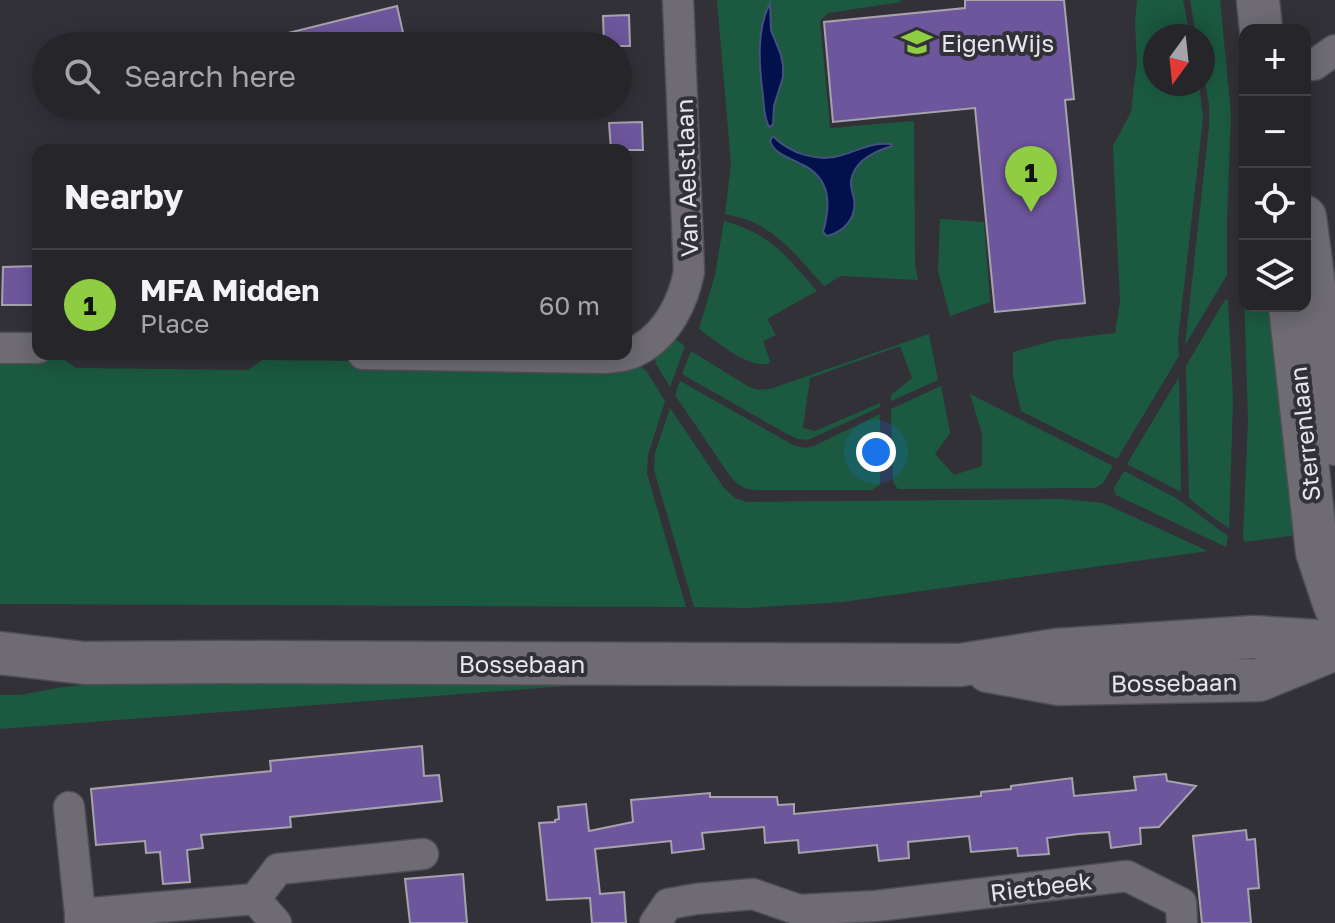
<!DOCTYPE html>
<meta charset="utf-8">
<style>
:root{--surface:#26252a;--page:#2e2d32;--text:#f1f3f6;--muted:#a4a5a8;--line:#424247;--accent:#8fcd42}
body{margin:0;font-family:"Golos Text",sans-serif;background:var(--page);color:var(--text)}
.controls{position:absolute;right:24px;top:24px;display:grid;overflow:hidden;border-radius:16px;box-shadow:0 4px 20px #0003}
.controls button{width:72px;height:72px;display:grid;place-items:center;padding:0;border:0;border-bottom:2px solid var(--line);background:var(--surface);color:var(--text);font:40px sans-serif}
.compass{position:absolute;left:1143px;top:24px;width:72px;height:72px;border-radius:50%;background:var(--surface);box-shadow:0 4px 20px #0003;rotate:195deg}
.you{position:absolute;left:876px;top:452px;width:28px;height:28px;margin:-20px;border:6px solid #fff;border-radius:50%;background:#1a73e8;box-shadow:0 0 0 12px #1a73e833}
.badge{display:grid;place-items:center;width:52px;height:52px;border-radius:50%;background:var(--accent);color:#111;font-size:26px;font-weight:700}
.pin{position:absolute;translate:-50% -66px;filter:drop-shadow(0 2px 4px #0008)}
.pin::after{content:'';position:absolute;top:42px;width:28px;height:24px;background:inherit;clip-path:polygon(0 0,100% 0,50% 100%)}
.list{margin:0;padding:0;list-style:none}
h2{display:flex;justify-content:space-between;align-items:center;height:104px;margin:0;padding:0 32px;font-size:34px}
h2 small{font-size:26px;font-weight:400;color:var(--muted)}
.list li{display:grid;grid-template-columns:52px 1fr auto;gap:24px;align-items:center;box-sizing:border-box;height:112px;padding:0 32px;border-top:2px solid var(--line)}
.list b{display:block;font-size:30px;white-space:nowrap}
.list p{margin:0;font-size:26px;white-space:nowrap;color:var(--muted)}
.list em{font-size:26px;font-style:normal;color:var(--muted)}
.icon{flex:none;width:44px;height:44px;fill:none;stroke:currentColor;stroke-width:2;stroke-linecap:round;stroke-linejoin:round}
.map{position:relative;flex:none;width:1335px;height:923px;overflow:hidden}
.search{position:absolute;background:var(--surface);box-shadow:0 4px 20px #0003;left:32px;top:32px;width:600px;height:88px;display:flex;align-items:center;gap:20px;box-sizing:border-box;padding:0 28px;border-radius:44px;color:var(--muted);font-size:30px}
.panel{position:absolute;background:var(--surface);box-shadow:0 4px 20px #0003;left:32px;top:144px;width:600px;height:216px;border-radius:16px}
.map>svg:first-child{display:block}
.green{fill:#1b5a40;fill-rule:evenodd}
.water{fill:#00114c;stroke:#45517c;stroke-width:2}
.building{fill:#6e569d;stroke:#a6a3ac;stroke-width:2}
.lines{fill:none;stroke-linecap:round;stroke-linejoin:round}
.street-casing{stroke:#504e55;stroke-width:33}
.secondary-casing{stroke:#504e55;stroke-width:45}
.street{stroke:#6e6b73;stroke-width:30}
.secondary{stroke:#6e6b73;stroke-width:42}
.labels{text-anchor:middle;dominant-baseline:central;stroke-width:8;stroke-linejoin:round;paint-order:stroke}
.poi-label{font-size:24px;fill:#e7e6eb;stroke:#333138;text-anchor:start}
.street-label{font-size:24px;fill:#e7e6eb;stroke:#333138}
</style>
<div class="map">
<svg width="1335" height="923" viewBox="0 0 1335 923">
<rect width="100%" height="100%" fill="#333138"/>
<path class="green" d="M717 0H900L901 2 828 13 820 21 830 128 914 121 915 265 918 280 841 276 824 286C805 266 787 241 762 227 751 220 738 217 725 214L731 164ZM769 4 771 5V30L781 55 783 70 774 106 773 125H767L766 122C759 82 757 43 769 4ZM776 138C781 145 788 148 797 151 842 171 856 137 892 145L890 147C872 150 852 164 851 184 851 193 855 202 854 210 852 225 840 233 827 236L823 232C831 204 830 180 802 164 792 159 782 156 774 149L771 145Z
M1137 0H1183L1190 36H1155V84H1199L1203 118 1178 340 1179 356 1117 459 1021 411 1013 377V352L1056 340 1115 333 1120 302 1113 146 1131 112 1137 62 1135 22Z
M1190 0H1220L1231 114 1227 222V275L1185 345 1209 127V104L1203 72V36H1196Z
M1245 184V306H1276L1297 535 1245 542 1243 538 1248 421 1243 256Z
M940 219 984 222 990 302 950 316 938 271Z
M724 221C771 234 786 256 817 291L767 319 776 335 763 341 770 361 768 364C745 367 718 342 699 329L715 275Z
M1228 299 1233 400 1229 528 1211 516 1189 498 1186 366 1225 300Z
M929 334 938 380 891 401V395L912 378 900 346 810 378 803 428 815 431 880 403V407L808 440 798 439 787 434 682 374 691 351 749 387 759 390 770 389Z
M675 339 685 346 670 387 656 364 654 355Z
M0 359H63L76 368 248 370 262 360 638 364 647 372 665 401 648 455 647 474 686 607 0 604Z
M1179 377 1181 492 1127 464Z
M680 381 793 445 805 448 814 446 880 414V485L872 490H757C743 490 736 484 728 473L675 395Z
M941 386 950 433 935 454 954 475 982 466V434L970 394 1113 466 1103 483 1095 488 898 489 893 482 891 409Z
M670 408 724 488 735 498 747 502 1062 499 1103 503 1208 551 843 602 746 608 694 607 654 470 655 453Z
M1124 471 1176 498 1228 536 1226 547 1116 495 1114 488Z
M633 681 0 729V695H20L63 687 107 683Z"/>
<path class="water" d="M770 3 771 30 781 55 783 66V77L774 106 773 125 769 127C764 118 764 107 763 96 759 66 756 30 770 3Z
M773 136C789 153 819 163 842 155 860 150 872 142 891 144L892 146C875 151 854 161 851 181 850 187 853 193 854 199 857 218 844 232 827 236L823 232C831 204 831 178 801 164 789 157 775 155 770 141Z"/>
<path class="building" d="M965 0H1064L1074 99 1065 100 1085 303 995 312 975 108 833 122 824 22 965 8Z
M397 6 406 46H273L272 37Z
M629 15 630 46H604L603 16Z
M642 122 643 150H611L609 123Z
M38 266V305H2L3 267Z
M422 746 424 776 439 775 442 801 290 817 291 827 201 835 203 848 187 850 190 882 163 884 160 852 146 853 145 841 96 845 91 789 271 771 270 761Z
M1166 774 1167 781 1196 786 1159 827 1140 828 1141 844 1111 848 1109 832 1078 834 1047 838 1049 854 1018 856 1017 848 971 852 969 836 908 842 909 858 879 861 877 845 799 853 798 840 765 843 764 827 734 830 702 833 704 849 672 853 671 841 595 849 600 894 624 892 626 923H592L590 898 547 900 539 823 555 822V820L559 819 558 807 586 804 589 831 633 822 631 800 710 793V797H777L778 805 794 804V814L981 796V792L1011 789V786L1072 778 1074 796 1136 790 1134 777Z
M1246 830 1247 840 1255 839 1259 888 1248 889 1251 923H1202L1193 836Z
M463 874 467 923H410L405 879Z"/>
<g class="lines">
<g class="street-casing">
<path id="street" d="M1314 65 1335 50
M0 348H38
M363 354 603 358C616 357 629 356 640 349 668 333 683 302 689 272L678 0
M69 807 80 914
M255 899 278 869 423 854
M80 923V914L255 899 276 923
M655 923 668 904 696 899 753 894 799 910 876 906 1127 876 1181 903 1182 923"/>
</g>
<g class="secondary-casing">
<path id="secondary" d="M1258 0 1261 30
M1305 217 1335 444
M1290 306 1317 552 1335 606
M0 653 84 663 224 662 960 665 1056 650 1253 637 1335 642
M988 671 1059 684 1259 680 1335 649"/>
</g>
<use href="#street" class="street"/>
<use href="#secondary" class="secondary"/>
</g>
<defs>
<g id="school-bare" transform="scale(2.4)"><path d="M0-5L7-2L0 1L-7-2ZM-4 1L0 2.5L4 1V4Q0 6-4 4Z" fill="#8fcd42" stroke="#333138" stroke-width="2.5" paint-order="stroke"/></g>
</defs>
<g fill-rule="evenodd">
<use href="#school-bare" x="917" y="42"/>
</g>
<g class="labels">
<g class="poi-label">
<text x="941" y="42">EigenWijs</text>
</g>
<g class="street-label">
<text transform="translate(686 178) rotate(-92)">Van Aelstlaan</text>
<text transform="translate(1304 434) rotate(-96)">Sterrenlaan</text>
<text x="522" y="663">Bossebaan</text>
<text transform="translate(1174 682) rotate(-1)">Bossebaan</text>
<text transform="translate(1041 886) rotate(-7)">Rietbeek</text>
</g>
</g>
</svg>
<div class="controls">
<button>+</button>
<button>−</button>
<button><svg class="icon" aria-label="locate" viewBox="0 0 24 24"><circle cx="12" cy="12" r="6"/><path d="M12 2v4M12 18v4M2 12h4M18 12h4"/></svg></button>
<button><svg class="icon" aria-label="layers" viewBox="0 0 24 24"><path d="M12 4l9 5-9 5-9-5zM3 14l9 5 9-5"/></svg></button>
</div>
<svg class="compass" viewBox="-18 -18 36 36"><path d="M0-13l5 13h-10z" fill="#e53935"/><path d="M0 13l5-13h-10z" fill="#a4a5a8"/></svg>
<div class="you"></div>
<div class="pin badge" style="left:1031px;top:212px">1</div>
<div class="search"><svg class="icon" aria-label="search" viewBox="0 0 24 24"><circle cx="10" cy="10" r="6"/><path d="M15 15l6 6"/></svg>Search here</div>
<section class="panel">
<h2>Nearby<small></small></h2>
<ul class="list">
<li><span class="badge">1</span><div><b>MFA Midden</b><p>Place</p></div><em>60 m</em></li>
</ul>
</section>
</div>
